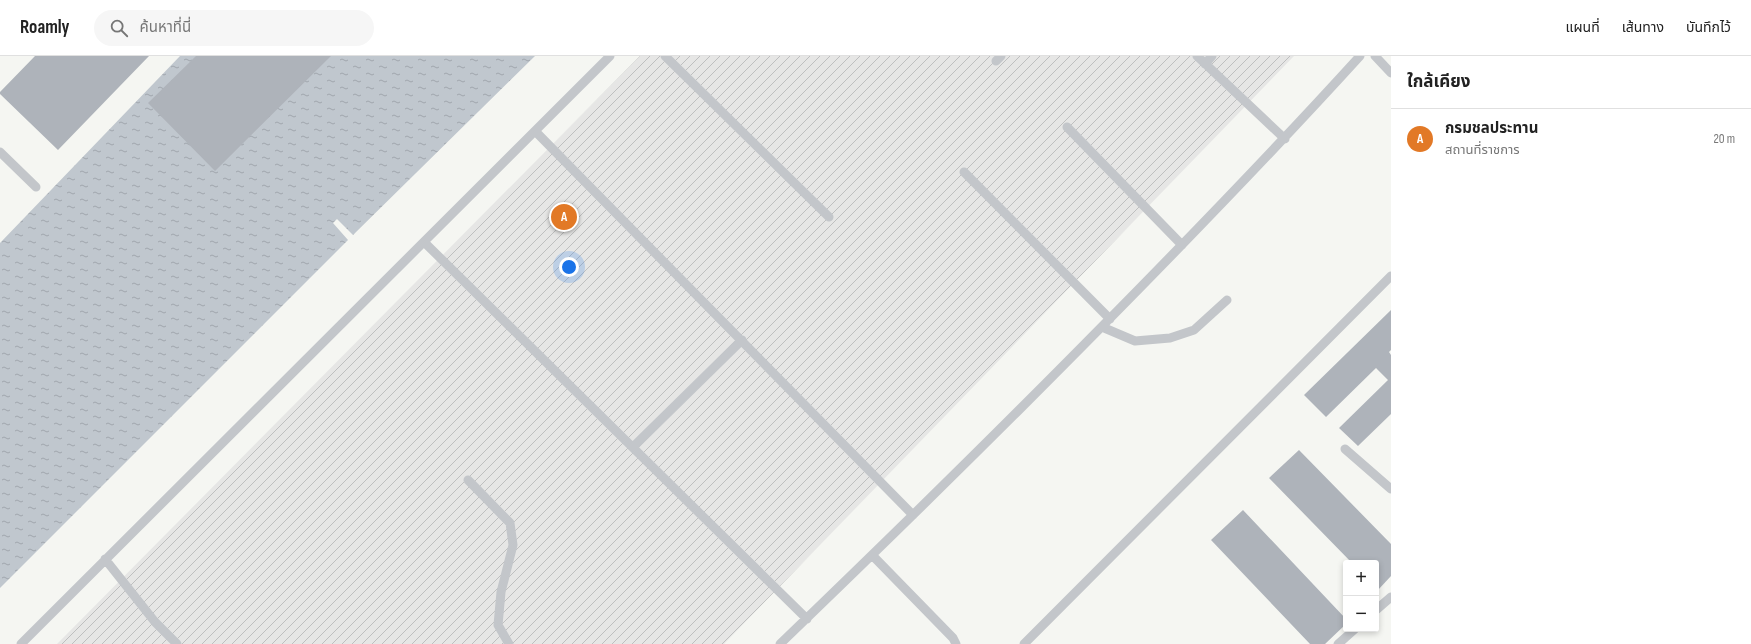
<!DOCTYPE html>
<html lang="th">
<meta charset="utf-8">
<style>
:root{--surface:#fff;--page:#f6f6f6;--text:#222;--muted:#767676;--line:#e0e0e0;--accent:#e27926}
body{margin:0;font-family:"Sofia Sans Condensed","Noto Sans Thai",sans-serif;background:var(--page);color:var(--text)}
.controls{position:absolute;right:12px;bottom:12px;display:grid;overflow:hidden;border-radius:4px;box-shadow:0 2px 6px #0003}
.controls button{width:36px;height:36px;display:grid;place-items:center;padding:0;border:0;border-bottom:1px solid var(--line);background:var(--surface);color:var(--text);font:20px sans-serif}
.you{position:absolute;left:569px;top:211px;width:14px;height:14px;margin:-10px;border:3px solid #fff;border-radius:50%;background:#1a73e8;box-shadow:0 0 0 6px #1a73e833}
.badge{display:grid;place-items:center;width:26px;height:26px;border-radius:50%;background:var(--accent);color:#fff;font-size:13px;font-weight:700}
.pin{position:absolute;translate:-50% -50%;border:2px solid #fff;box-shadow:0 1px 4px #0006}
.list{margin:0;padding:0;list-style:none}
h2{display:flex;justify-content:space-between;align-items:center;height:52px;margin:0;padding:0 16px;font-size:17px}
h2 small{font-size:13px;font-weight:400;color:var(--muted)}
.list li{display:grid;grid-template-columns:26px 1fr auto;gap:12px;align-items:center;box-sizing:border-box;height:60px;padding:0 16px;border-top:1px solid var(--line)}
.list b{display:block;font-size:15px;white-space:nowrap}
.list p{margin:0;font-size:13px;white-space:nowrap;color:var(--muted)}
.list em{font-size:13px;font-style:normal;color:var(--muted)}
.icon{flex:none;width:22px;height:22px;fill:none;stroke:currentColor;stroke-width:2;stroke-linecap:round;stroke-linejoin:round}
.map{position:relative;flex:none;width:1391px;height:588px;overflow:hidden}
header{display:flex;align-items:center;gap:24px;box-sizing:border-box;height:56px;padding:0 20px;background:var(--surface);border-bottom:1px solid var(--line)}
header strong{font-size:19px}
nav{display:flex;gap:22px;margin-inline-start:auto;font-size:14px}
.search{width:280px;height:36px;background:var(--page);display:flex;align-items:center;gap:10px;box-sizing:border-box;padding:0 14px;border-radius:22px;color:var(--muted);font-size:15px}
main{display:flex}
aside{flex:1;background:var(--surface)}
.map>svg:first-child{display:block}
.industrial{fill:url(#industrial-furrows)}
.water{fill:url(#water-ripples)}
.building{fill:#aeb3ba}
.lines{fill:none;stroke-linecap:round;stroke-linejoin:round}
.lane{stroke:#c3c6ca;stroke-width:9}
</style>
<header>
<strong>Roamly</strong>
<div class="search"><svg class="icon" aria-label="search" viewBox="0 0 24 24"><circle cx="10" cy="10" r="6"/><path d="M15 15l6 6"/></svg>ค้นหาที่นี่</div>
<nav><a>แผนที่</a><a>เส้นทาง</a><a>บันทึกไว้</a></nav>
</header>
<main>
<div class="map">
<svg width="1391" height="588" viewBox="0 0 1391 588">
<defs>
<pattern id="industrial-furrows" width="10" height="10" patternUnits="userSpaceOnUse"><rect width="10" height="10" fill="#e6e6e5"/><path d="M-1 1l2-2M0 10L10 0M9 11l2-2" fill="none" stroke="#bebfbf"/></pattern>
<pattern id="water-ripples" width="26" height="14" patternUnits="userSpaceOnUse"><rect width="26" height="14" fill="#c0c7ce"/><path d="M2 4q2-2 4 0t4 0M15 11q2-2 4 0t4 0" fill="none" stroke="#a0a6ad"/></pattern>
</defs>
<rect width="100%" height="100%" fill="#f5f6f2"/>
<path class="industrial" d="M640 0H1294L724 588H57Z"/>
<path class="water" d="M180 0H535L353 179 337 163 333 167 348 184 0 532V187Z"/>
<path class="building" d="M35 0H149L58 94 0 38V36Z
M196 0H331L215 115 148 47Z
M1391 254V294L1389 296 1391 299V358L1358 390 1339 372 1388 324 1376 312 1326 361 1304 339Z
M1299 394 1391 488V520L1378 534 1376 532V507H1352L1269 422Z
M1243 454 1346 563V568L1325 588H1310L1211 484Z"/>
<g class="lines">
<path class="lane" d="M665 0 829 161
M1197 0 1285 83
M1375 0 1391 17
M996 5 1001 0
M1205 8 1212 0
M1067 71 1182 189
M535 75 913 459
M0 96 36 131
M964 116 1110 263
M424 186 807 563
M1102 271 1135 285 1170 282 1194 274 1227 244
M633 391 742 284
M1345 393 1391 433
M468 424 510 467 513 489 501 536 498 569 509 588
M873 500 953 582 956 588
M105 503 155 566 177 588
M1376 554 1391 541
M21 588 610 0
M780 588C861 510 941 432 1020 353 1136 237 1250 121 1360 0
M1024 588 1391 220
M1338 588 1355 573"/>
</g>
</svg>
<div class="controls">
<button>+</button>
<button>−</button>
</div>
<div class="you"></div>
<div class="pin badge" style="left:564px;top:161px">A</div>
</div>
<aside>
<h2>ใกล้เคียง<small></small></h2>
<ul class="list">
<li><span class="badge">A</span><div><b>กรมชลประทาน</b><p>สถานที่ราชการ</p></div><em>20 m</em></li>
</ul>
</aside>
</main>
